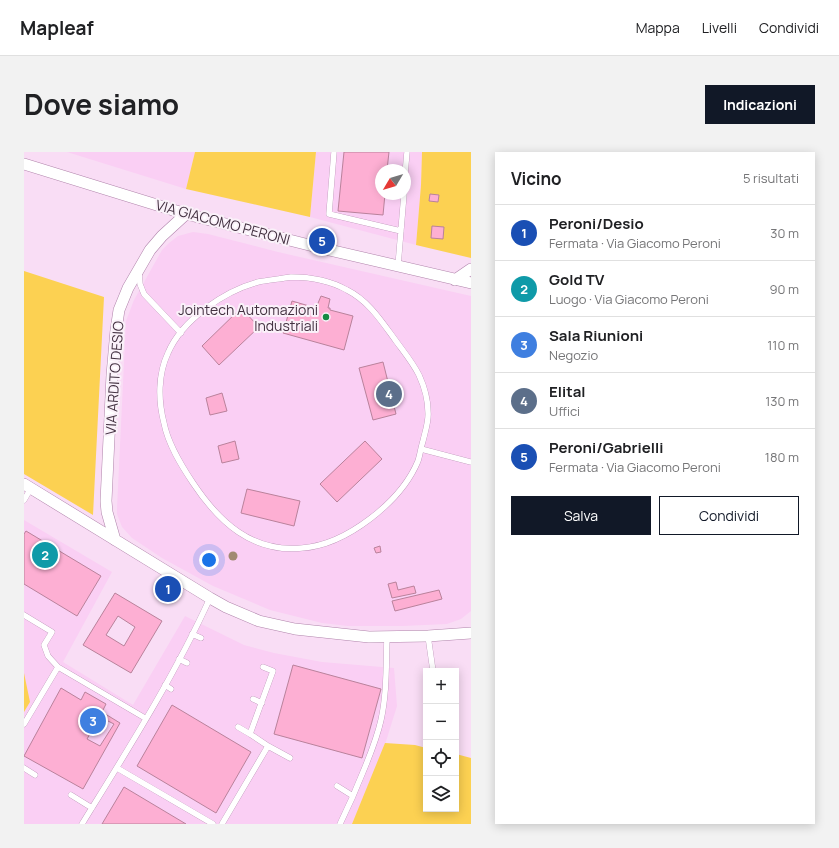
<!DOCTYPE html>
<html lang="it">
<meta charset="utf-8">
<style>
:root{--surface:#fff;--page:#f2f2f2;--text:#202124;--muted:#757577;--line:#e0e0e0;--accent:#111827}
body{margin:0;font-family:Manrope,sans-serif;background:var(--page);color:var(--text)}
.controls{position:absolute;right:12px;bottom:12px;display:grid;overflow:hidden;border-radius:0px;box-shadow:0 2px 10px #0003}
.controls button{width:36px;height:36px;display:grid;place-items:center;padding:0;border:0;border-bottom:1px solid var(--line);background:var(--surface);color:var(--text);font:20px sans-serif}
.compass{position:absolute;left:351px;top:12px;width:36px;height:36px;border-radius:50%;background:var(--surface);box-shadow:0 2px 10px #0003;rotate:232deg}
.you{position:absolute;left:185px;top:408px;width:14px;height:14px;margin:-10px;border:3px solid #fff;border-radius:50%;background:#1a73e8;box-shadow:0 0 0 6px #1a73e833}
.badge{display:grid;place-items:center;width:26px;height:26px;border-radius:50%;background:var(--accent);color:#fff;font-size:13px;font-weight:700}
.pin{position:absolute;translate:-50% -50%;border:2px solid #fff;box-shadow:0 1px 4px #0006}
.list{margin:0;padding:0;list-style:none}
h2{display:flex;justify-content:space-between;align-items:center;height:52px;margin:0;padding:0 16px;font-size:17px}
h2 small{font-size:13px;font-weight:400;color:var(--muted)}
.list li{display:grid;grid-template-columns:26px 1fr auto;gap:12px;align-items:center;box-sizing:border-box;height:56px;padding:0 16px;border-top:1px solid var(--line)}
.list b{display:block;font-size:15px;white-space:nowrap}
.list p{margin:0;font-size:13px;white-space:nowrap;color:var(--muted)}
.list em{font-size:13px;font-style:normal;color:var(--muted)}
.actions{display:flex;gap:8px;padding:12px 16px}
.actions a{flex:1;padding:9px 0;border:1px solid var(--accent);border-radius:0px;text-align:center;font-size:14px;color:var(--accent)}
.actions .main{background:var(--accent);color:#fff}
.icon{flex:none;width:22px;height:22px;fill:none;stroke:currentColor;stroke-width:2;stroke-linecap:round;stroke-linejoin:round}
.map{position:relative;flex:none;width:447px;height:672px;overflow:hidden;border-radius:0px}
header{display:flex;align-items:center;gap:24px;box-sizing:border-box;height:56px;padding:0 20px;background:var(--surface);border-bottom:1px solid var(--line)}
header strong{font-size:19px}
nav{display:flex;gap:22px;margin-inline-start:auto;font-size:14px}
.intro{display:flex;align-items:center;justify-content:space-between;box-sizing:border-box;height:96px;padding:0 24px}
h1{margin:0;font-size:28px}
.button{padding:10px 18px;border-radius:0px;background:var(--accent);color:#fff;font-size:14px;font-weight:700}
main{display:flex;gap:24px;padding:0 24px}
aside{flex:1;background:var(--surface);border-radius:0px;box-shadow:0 2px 10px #0003}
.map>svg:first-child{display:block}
.built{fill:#facff4;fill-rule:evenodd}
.green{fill:#fcd152}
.building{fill:#fdafd3;stroke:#b9829b;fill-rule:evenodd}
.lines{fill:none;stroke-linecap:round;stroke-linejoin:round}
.service-casing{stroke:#b084ab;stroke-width:6}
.minor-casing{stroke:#b084ab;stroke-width:12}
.service{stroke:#fff;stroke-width:5.5}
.minor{stroke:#fff;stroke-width:11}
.tree{fill:#a18a72}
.poi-dot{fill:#178a43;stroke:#faf1f9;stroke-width:1.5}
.labels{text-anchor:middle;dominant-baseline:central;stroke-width:4;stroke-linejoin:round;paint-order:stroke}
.street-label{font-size:14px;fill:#433141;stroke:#faf1f9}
.poi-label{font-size:14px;fill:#433141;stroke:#faf1f9;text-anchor:end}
</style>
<header>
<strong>Mapleaf</strong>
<nav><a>Mappa</a><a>Livelli</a><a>Condividi</a></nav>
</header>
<div class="intro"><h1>Dove siamo</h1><a class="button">Indicazioni</a></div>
<main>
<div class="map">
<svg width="447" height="672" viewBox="0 0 447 672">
<rect width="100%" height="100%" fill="#f9ddf5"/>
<path class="built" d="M43 0H171L162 37Z
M292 0H398L397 33 392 93 286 65ZM357 18H381V42H357Z
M169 80 184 82 254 100 447 144V459L437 467 423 472 379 474H324L298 471 246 458 189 434 138 406 108 386 98 375 93 362V356L102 169 110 148 138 98 145 91 154 84Z
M0 368 88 420 39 510 109 553 161 464 220 493 250 501 298 510 370 516 373 554 359 599 328 672H0V560L6 550H0Z"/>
<path class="green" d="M171 0H292L286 65 162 37Z
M398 0H447V106L392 93 397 33Z
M0 119 80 145 69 363 0 322Z
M0 521 6 550 0 560Z
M361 591 391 593 402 596V657H432V602L447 606V672H328Z"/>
<path class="building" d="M320 0H365L363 18H357V42H361L359 63 314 59Z
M406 42 415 43 414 50 405 49Z
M408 74 420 75 419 87 407 86Z
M297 144 306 147 304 156H306V158L329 164 320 198 259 181 268 149 292 156Z
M217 156 235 175 195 213 178 194Z
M359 210 372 262 349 268 335 216Z
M198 241 203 259 186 263 182 246Z
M211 289 215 307 198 311 194 294Z
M341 289 358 307 313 350 296 332Z
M223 337 276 349 270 374 217 361Z
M2 379 77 424 53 464 0 432V382Z
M356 394 357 400 352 401 350 396Z
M372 430 374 438 390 434 392 441 368 446 364 432Z
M415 438 418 447 371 459 368 449Z
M91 441 138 469 107 521 59 493ZM94 464 111 475 100 494 82 483Z
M269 513 357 537 338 606 250 582Z
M37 536 57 548 61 540 82 552 78 560 96 571 59 637 0 604Z
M148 553 227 600 192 661 113 614Z
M68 561 90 572 76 594 63 587 67 580 60 575Z
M100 635 162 672H78Z"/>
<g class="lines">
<g class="service-casing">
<path id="service" d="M310 0 305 62 377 79
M381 22 383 0
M374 114 380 42
M115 121 116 132 120 142 157 181
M267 125C287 125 305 128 323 138 345 149 358 170 372 189 380 200 389 211 395 223 400 234 404 248 404 260 405 269 401 280 399 289 397 295 396 303 394 309 377 350 322 393 278 396 228 401 195 370 169 331 157 313 144 292 140 271 134 248 134 222 144 201 158 168 200 139 234 130 244 128 256 127 267 125Z
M397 297 447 310
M0 348 7 336
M0 463 28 480 20 493 24 504 34 515
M168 482 177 486
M404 484 409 519
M155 507 163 511
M239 515 249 519 226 582 244 594
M141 533 147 537
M229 547 238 551
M0 572 34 515 121 566
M214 575 226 582
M0 616 11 623
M93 616 189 672
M313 634 329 644 316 672
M47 643 68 656
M329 644C339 619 351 595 357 568 363 541 362 513 363 485
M58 672C103 599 150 525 186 446
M198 672 244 594 266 606"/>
</g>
<g class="minor-casing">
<path id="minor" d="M0 12 162 62 297 96 447 131
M431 128 447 117
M0 332 186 446 202 455 235 469 271 477 345 485 404 484 447 481
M91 388 83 360 82 349 88 223 92 178 95 158 104 136 126 98 138 84 162 62"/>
</g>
<use href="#service" class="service"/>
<use href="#minor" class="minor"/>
</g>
<circle class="tree" cx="209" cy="404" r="4.5"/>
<circle class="poi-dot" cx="302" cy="165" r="4"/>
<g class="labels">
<g class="street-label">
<text transform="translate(199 70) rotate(15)">VIA GIACOMO PERONI</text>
<text transform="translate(90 226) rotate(-86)">VIA ARDITO DESIO</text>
</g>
<g class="poi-label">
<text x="294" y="157">Jointech Automazioni<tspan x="294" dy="16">Industriali</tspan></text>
</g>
</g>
</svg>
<div class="controls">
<button>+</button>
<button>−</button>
<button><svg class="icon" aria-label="locate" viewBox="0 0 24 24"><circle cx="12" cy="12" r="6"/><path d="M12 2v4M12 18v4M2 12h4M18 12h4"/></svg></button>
<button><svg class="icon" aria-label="layers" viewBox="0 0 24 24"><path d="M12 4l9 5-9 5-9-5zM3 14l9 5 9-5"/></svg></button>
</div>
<svg class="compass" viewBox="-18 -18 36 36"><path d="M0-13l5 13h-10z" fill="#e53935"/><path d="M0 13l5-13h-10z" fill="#757577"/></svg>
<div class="you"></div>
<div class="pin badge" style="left:144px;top:437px;background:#1a4fb4">1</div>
<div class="pin badge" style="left:21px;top:403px;background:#0f9aa8">2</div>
<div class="pin badge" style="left:69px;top:569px;background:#3f7fe0">3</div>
<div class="pin badge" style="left:365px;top:242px;background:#5c6f8a">4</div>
<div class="pin badge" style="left:298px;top:89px;background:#1a4fb4">5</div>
</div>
<aside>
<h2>Vicino<small>5 risultati</small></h2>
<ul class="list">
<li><span class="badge" style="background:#1a4fb4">1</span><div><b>Peroni/Desio</b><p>Fermata · Via Giacomo Peroni</p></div><em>30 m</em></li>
<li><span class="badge" style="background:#0f9aa8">2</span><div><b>Gold TV</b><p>Luogo · Via Giacomo Peroni</p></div><em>90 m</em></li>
<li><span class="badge" style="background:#3f7fe0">3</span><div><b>Sala Riunioni</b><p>Negozio</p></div><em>110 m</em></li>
<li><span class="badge" style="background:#5c6f8a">4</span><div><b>Elital</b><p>Uffici</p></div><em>130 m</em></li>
<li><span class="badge" style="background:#1a4fb4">5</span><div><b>Peroni/Gabrielli</b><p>Fermata · Via Giacomo Peroni</p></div><em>180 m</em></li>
</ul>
<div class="actions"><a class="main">Salva</a><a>Condividi</a></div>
</aside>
</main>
